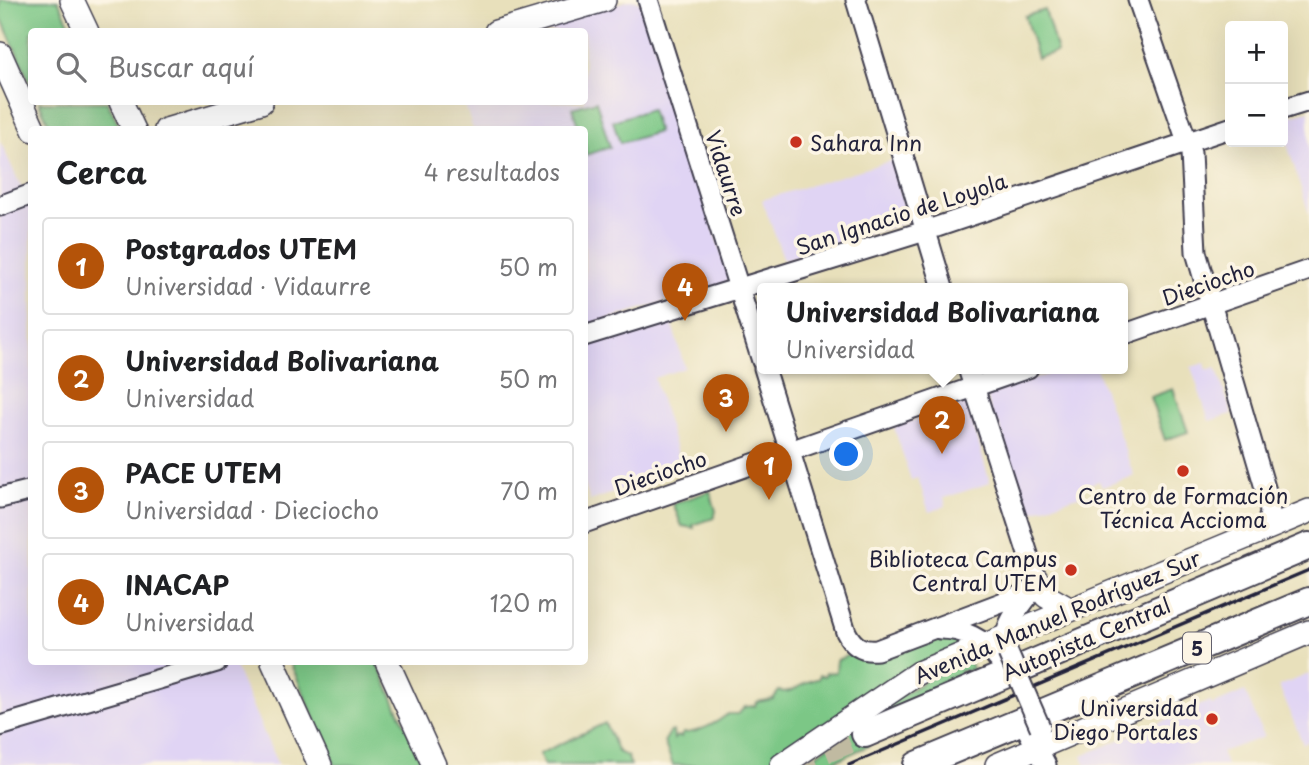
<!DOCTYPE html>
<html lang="es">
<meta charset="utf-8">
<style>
:root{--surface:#fff;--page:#f6f6f6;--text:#202124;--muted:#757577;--line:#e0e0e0;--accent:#b45309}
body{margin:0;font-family:"Playpen Sans",sans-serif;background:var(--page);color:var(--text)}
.controls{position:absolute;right:21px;top:21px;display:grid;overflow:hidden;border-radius:7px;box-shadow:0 7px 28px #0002}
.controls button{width:63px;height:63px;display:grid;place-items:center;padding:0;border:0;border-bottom:2px solid var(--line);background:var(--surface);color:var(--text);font:35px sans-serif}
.you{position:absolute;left:847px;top:455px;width:24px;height:24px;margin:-18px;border:5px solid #fff;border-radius:50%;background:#1a73e8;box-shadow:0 0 0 10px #1a73e833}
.badge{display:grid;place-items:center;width:46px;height:46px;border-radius:50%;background:var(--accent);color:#fff;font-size:23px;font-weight:700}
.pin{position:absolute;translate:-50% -58px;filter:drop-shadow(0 2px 4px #0008)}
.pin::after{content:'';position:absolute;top:37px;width:24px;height:21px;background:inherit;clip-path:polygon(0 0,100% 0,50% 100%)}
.popup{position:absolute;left:757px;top:283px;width:371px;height:91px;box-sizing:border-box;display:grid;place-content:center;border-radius:7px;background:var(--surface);filter:drop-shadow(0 2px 5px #0005);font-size:23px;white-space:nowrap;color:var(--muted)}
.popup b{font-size:26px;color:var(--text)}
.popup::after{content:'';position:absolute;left:50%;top:100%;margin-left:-14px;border:14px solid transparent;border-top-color:var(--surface)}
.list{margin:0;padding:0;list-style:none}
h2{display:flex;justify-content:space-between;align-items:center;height:91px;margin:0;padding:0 28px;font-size:30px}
h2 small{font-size:23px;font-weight:400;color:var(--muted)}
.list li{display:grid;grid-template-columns:46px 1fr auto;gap:21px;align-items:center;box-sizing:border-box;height:98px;margin:0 14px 14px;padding:0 14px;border:2px solid var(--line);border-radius:7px}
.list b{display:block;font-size:26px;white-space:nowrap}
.list p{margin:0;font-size:23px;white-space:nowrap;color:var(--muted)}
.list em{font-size:23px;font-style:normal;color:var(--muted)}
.icon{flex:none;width:38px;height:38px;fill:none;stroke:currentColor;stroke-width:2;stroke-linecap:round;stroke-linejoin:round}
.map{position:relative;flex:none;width:1309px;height:765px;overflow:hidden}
.search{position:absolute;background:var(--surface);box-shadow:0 7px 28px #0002;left:28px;top:28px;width:560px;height:77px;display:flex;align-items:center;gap:18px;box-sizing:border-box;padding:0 24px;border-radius:7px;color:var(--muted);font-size:26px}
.panel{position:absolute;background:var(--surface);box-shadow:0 7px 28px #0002;left:28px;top:126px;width:560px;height:539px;border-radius:7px}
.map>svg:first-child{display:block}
.built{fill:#e0d4f4}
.green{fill:#7cc786;stroke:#4f7460;stroke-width:2}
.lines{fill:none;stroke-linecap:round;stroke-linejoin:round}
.highway-tunnel{stroke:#c0baa1;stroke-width:26;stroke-dasharray:26 13;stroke-linecap:butt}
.secondary-casing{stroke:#403e4e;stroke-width:23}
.primary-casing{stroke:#403e4e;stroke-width:26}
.highway-casing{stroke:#403e4e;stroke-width:30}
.secondary{stroke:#fff;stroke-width:19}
.primary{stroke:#fff;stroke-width:23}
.highway{stroke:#fff;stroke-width:26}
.rail{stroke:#22223b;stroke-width:3.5}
.secondary-bridge-casing{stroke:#403e4e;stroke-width:23;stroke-linecap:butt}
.secondary-bridge{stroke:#fff;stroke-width:19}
.poi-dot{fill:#c8321e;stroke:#fcf5e5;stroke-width:2.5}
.labels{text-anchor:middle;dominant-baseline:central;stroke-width:7;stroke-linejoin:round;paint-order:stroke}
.shield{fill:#fcf5e5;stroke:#63616e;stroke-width:2}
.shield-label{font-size:19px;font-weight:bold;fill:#22223b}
.poi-label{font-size:21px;fill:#22223b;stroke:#fcf5e5;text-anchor:end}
.street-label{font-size:21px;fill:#22223b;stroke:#fcf5e5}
</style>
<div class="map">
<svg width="1309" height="765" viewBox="0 0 1309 765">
<rect width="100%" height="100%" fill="#fcf5e5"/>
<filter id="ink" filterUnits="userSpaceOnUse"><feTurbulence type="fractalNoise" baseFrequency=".0143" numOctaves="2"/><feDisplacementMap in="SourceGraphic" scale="14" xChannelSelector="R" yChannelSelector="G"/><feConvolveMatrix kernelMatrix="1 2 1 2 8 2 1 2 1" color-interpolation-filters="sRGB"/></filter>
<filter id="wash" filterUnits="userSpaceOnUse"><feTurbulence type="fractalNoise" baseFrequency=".00686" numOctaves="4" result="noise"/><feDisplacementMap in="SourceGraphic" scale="28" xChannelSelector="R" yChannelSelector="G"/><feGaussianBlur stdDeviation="1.57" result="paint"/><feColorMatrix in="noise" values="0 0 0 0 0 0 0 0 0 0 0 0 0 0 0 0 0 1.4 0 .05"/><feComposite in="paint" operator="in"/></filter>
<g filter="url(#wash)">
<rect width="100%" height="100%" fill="#e8e0bb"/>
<path class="built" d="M630 0 641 2 729 276 726 283 585 326 584 130 473 129 464 102H584V32L527 31Z
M1309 111V214L1283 131V118Z
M0 141 31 208 32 662H233L278 765H0Z
M893 160 908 222 784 260 762 200Z
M670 318 685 368 654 378 682 469 590 501 584 482V345Z
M1205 363 1207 370 1216 367 1232 414 1209 421 1191 367Z
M1067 368H1096L1134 476 1102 487 1099 481 1079 488 1081 495 1027 513 998 422 994 420 987 400 989 394Z
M967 402 990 483 944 498 946 506 929 512 918 478 911 480 894 427Z
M1309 674V741L1303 744 1279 686Z
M1245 691 1264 737 1221 752 1226 765H1086L1082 756 1210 701 1212 705Z"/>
<path class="green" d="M0 0H58L73 31 32 32 31 85 0 15Z
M1045 10 1057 52 1037 58 1025 16Z
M596 101 610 147 586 155 584 130 579 129 572 108Z
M39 102H107L121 129H51Z
M651 109 658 132 620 143 613 121Z
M1173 389 1188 432 1165 440 1150 397Z
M710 491 716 511 714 518 693 525 694 528 682 526 673 504Z
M943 635 962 642 765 765H673L664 742 670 732 673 731 674 739 677 736 681 737 683 733C698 733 717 723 728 714H738L745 707 755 706 757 702 773 699 779 691C794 695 804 680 818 679L820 675 825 676 826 673 836 672 837 660 851 654 859 657Z
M968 660 973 670 960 671 961 676 940 682 941 685 859 724 868 746 826 765H802C857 727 906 686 968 660Z
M290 662H377L423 765H335Z
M605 723 618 752 627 756 631 765H544L539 754Z"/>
</g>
<g filter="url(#ink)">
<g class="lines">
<path class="highway-tunnel" d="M789 765 865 734"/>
<g class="secondary-casing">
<path id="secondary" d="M648 0 762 361
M856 0 943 288
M1138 0 1191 153 1196 252 1268 498 1270 513 1266 529
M1283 109 1309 101
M0 206 32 194
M1122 335 1309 270
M584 336 925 231 1230 128
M764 368 846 632C853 646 862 652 877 650L1030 592
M968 368 1036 579C1030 605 1001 615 1007 648
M0 498 32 490
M584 523 1028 368
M940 629C962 629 985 638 997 658
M0 726 217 662
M1028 731 1046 765"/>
</g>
<g class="primary-casing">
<path id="primary" d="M72 0 87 32
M496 32 604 0
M0 54 34 130
M121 102 134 130
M166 130 261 102
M1036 579 1046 596 1069 609
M273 662 320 765
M387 662 434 765
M782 765 918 673 1309 511
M997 765 1309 632"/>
</g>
<g class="highway-casing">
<path id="highway" d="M865 734 1309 546
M917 765 1309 601"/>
</g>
<use href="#secondary" class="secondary"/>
<use href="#primary" class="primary"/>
<use href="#highway" class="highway"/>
<path class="rail" d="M849 765 1309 570"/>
<g class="secondary-bridge-casing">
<path id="secondary-bridge" d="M1008 653 1040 727"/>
</g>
<use href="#secondary-bridge" class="secondary-bridge"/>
</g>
</g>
<g class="poi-dot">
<circle cx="796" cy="142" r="7"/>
<circle cx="1183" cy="471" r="7"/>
<circle cx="1071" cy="570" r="7"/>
<circle cx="1212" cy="719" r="7"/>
</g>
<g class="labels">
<rect class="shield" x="1183" y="632.5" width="28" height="31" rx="5"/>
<g class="shield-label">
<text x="1197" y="648">5</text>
</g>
<g class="poi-label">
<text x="810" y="142" text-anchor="start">Sahara Inn</text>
<text x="1183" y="495" text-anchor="middle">Centro de Formación<tspan x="1183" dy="24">Técnica Accioma</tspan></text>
<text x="1057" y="558">Biblioteca Campus<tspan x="1057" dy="24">Central UTEM</tspan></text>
<text x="1198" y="707">Universidad<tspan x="1198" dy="24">Diego Portales</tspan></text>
</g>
<g class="street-label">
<text transform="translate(727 173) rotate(72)">Vidaurre</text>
<text transform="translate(901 213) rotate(-18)">San Ignacio de Loyola</text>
<text transform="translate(1208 282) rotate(-19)">Dieciocho</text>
<text transform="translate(660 472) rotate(-19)">Dieciocho</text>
<text transform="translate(1057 616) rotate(-23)">Avenida Manuel Rodríguez Sur</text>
<text transform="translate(1086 638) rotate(-23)">Autopista Central</text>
</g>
</g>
</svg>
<div class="controls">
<button>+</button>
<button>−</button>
</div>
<div class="you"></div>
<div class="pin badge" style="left:769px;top:500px">1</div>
<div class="pin badge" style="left:942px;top:454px">2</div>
<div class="popup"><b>Universidad Bolivariana</b>Universidad</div>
<div class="pin badge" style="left:726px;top:432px">3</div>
<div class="pin badge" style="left:685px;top:321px">4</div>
<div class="search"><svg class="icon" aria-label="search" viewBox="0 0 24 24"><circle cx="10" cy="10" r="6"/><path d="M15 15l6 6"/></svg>Buscar aquí</div>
<section class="panel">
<h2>Cerca<small>4 resultados</small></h2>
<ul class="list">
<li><span class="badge">1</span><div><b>Postgrados UTEM</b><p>Universidad · Vidaurre</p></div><em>50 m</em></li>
<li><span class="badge">2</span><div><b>Universidad Bolivariana</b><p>Universidad</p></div><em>50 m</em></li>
<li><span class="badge">3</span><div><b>PACE UTEM</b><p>Universidad · Dieciocho</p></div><em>70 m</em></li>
<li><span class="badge">4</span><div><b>INACAP</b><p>Universidad</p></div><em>120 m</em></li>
</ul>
</section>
</div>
